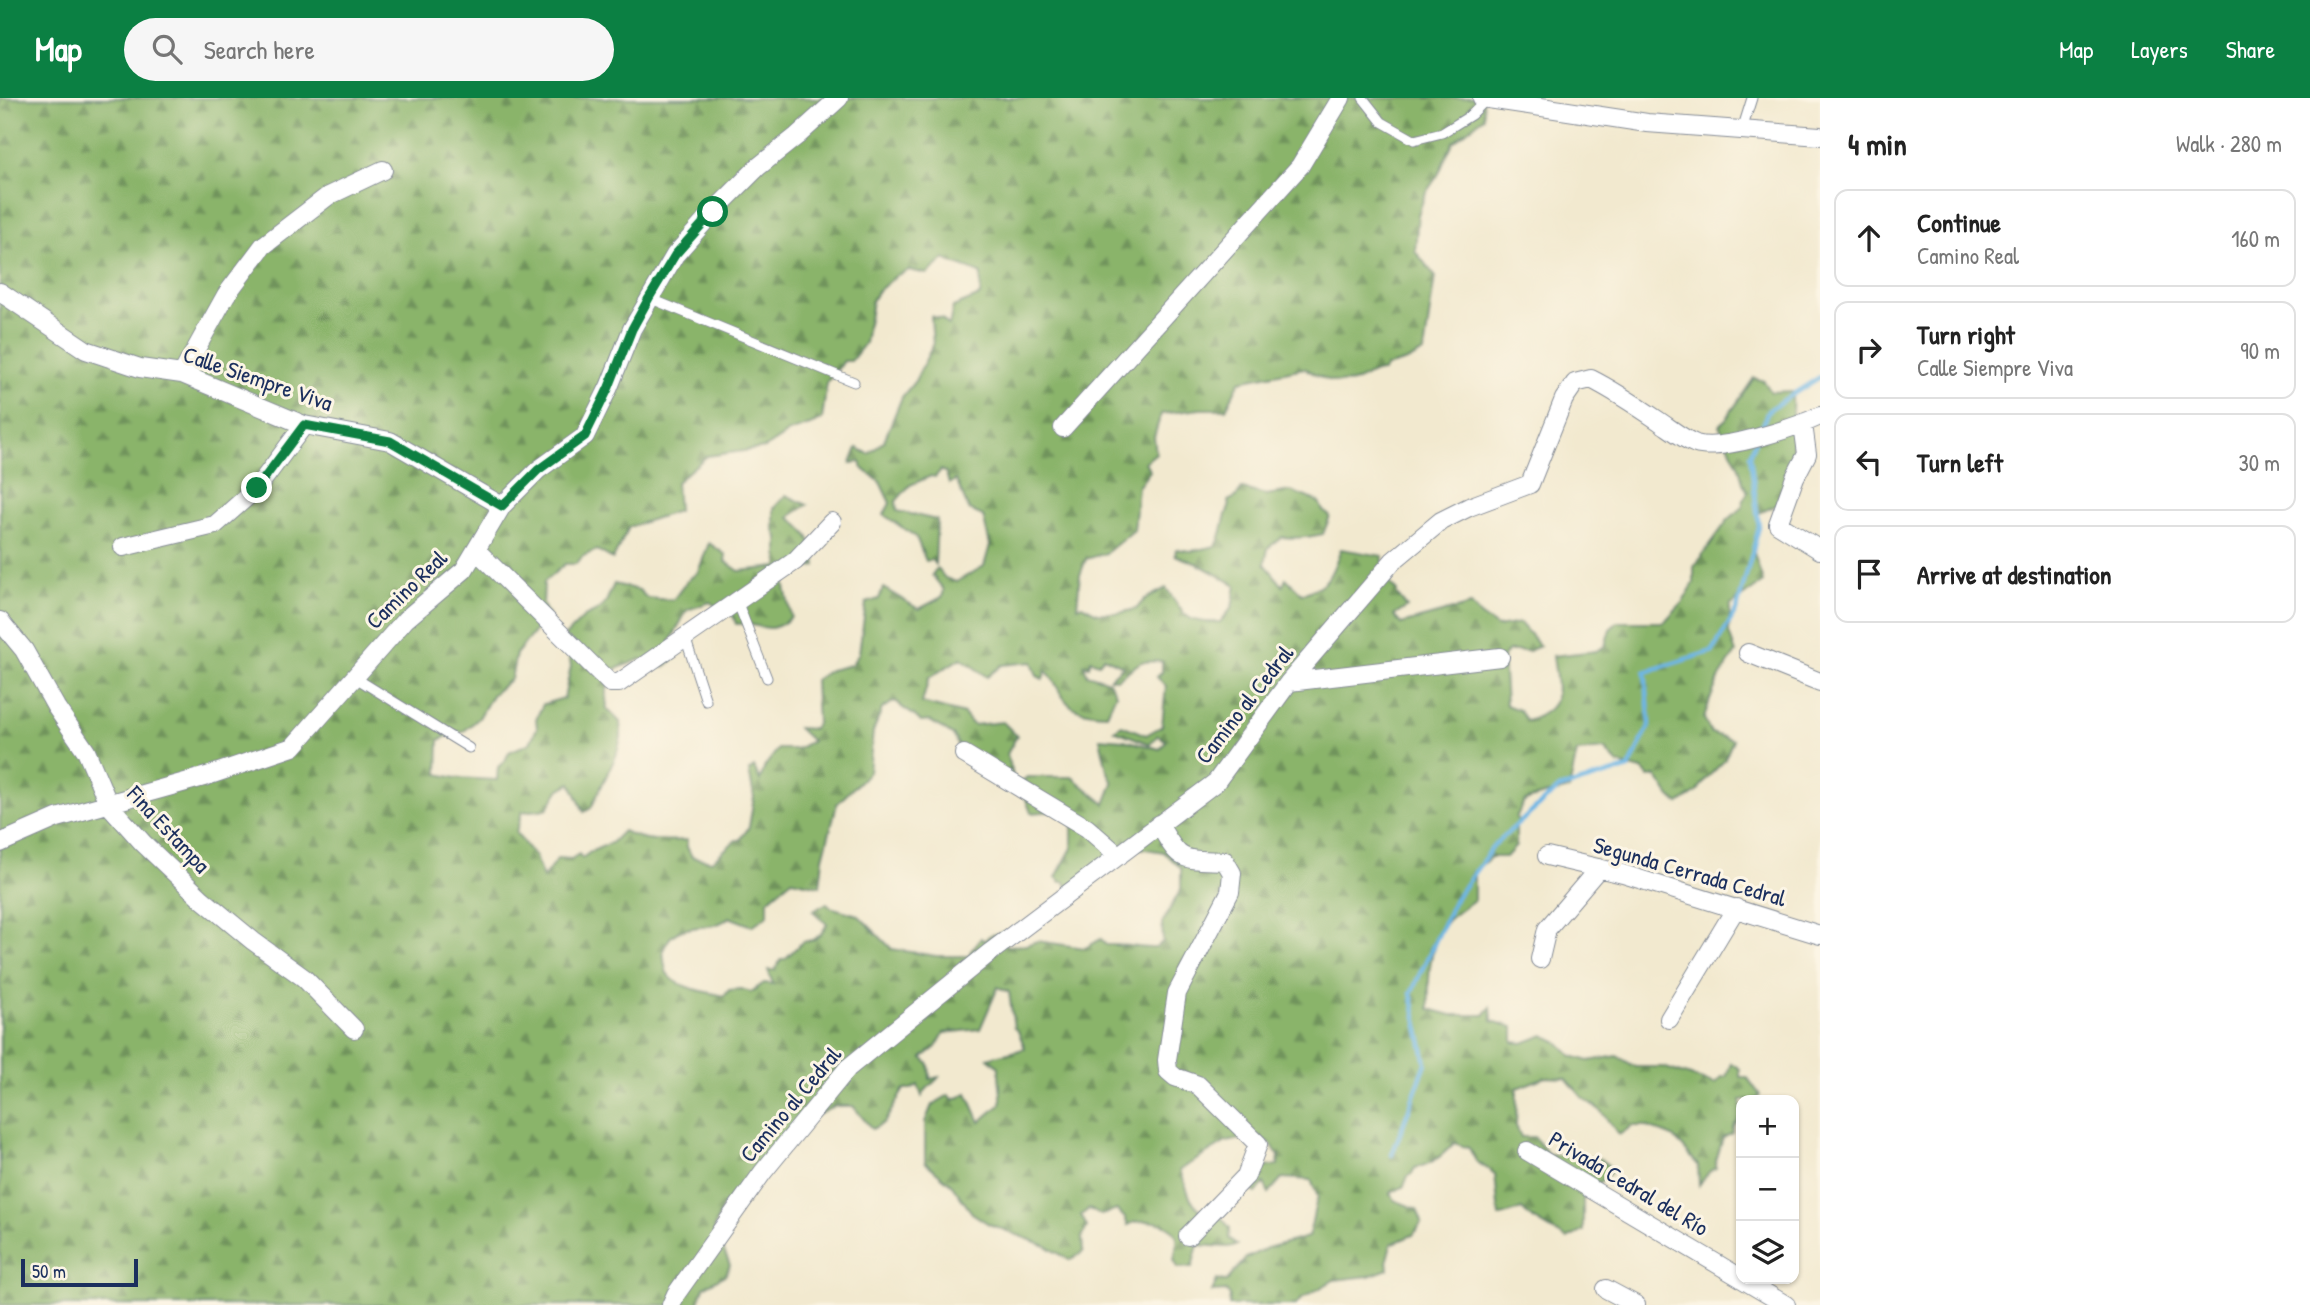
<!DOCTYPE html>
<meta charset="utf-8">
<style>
:root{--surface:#fff;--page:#f6f6f6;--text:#222;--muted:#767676;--line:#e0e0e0;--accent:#0b8043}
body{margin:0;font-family:"Patrick Hand",sans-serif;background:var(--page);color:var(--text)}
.controls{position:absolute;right:21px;bottom:21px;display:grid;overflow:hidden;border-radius:14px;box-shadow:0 2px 5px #0004}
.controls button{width:63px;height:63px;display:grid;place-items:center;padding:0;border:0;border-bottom:2px solid var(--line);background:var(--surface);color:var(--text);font:35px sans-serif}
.scale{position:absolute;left:21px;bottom:18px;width:117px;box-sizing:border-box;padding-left:7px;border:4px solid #1b2f5e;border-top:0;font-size:19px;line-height:24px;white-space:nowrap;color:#1b2f5e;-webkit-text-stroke:5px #fcf5e5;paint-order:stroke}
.stop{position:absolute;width:21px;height:21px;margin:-16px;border:5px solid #0b8043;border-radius:50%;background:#fff}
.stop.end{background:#0b8043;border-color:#fff;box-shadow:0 2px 7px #0008}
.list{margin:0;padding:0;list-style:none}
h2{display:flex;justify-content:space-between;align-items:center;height:91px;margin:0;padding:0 28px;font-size:30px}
h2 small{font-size:23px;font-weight:400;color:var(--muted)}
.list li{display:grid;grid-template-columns:46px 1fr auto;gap:21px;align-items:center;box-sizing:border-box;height:98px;margin:0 14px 14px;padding:0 14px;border:2px solid var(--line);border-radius:14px}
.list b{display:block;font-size:26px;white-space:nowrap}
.list p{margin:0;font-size:23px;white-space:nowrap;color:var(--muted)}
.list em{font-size:23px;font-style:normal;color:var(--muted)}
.icon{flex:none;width:38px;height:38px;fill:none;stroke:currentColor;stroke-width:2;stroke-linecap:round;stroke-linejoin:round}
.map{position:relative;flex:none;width:1820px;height:1207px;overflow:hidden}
header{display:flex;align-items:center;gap:42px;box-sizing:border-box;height:98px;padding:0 35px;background:var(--accent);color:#fff}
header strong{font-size:33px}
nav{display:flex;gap:38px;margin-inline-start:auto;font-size:24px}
.search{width:490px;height:63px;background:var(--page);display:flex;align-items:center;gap:18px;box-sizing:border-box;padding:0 24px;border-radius:38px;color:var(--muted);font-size:26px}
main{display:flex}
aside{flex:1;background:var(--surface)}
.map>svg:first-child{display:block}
.forest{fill:url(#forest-firs);stroke:#527264;stroke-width:2;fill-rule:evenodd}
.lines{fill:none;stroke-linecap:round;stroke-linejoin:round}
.stream{stroke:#6db6e5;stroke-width:4.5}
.lane-casing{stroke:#868c96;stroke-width:11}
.street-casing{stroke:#868c96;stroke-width:20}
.lane{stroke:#fff;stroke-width:9}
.street{stroke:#fff;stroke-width:18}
.route{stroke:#0b8043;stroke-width:9}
.labels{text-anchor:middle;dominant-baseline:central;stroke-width:6;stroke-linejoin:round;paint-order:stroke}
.street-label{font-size:23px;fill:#1b2f5e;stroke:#fcf5e5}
</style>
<header>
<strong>Map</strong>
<div class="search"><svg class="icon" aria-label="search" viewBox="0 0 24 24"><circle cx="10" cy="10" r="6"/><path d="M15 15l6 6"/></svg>Search here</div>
<nav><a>Map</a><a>Layers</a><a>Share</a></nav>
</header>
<main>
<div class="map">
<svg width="1820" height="1207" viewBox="0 0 1820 1207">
<defs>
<pattern id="forest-firs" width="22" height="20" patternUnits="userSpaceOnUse" patternTransform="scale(1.75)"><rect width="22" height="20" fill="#8ab46b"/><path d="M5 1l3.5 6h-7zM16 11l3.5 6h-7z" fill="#70935b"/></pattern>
</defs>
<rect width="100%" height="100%" fill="#fcf5e5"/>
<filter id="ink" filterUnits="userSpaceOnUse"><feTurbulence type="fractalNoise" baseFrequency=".0143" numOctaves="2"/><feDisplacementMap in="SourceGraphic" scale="14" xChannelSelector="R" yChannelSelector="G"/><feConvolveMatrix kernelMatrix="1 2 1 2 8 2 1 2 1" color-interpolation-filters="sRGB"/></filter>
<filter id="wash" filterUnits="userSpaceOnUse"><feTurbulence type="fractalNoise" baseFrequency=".00686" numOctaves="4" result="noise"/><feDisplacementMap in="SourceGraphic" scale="28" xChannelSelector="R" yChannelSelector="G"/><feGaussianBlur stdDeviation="1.57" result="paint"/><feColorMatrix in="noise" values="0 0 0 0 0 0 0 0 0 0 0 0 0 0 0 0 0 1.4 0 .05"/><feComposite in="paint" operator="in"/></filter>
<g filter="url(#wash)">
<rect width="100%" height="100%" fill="#f2e9cf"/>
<path class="forest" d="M0 0H1483L1484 19 1453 44 1438 77 1425 96 1418 117 1415 153 1435 178 1424 254 1407 263 1386 269 1383 273C1371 273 1367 279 1357 283 1337 289 1320 279 1304 270L1240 283 1226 311H1200L1161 316 1154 339 1156 355 1145 364 1150 373 1138 389 1134 432 1106 455 1086 461 1080 477 1077 509 1082 507 1097 515H1119L1136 511 1145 501 1166 490C1185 517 1184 526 1220 524L1232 510 1236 487 1198 466 1175 457 1176 451 1192 453 1216 448C1224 435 1222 422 1229 410L1228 403 1236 399 1242 391 1266 397 1291 393 1319 404 1323 413 1330 418 1323 436C1308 439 1297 441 1282 439L1268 450 1265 466 1283 488 1286 480 1302 496C1331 486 1330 478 1341 451L1383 458C1382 472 1387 484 1397 493V497L1407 509 1394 518 1401 526 1471 507 1480 517 1497 529 1520 525 1540 548 1528 553H1509L1503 558 1506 607 1519 612 1527 623C1566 610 1557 591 1553 558L1596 553 1605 548 1610 531 1618 524H1664L1683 504 1694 485V469L1728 422 1743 409V402L1748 394 1743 385 1739 369 1719 327 1726 321 1754 280 1764 283 1771 294 1792 293 1793 379 1777 407 1757 416 1758 436 1755 439 1754 455 1763 484 1730 508 1729 535 1736 555C1720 576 1711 595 1704 621L1711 635 1733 642 1724 663 1705 682 1697 694 1679 706 1670 699 1656 678 1649 679 1642 672 1618 666 1604 651 1577 654 1569 691C1561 693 1528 700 1524 704 1521 708 1518 716 1516 720L1520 724 1516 728V748L1506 759H1491L1474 773V802C1466 808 1456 815 1448 822 1428 845 1428 883 1429 911L1451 917H1484L1491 909 1492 923 1513 929V944L1523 945 1544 937 1558 944 1572 958 1589 963 1617 958 1636 969H1663L1715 986 1722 979H1726L1731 965 1740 971V979H1747L1760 997 1756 1002H1741V1020L1733 1029V1035L1723 1040 1716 1063V1070L1709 1074 1699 1087 1698 1067 1675 1040 1646 1028H1632L1619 1037 1600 1012 1583 1000 1566 980 1545 979 1517 990 1516 1028 1521 1039H1534L1548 1056 1601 1061 1613 1072 1583 1101V1133L1567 1141 1530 1119 1522 1111 1499 1119 1495 1076 1476 1063 1469 1050 1454 1045C1442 1058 1432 1066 1415 1070L1411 1077 1408 1078 1404 1088 1391 1095 1394 1102 1417 1111 1422 1124 1413 1137 1391 1146 1387 1161 1388 1171 1369 1178 1334 1182 1301 1201 1296 1207H1229L1230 1198 1226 1193 1212 1194 1217 1182 1227 1183 1246 1160 1267 1150 1308 1139C1313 1125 1313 1112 1318 1099L1311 1082 1282 1080 1269 1095 1264 1085 1256 1095 1244 1088 1255 1071 1278 1067 1279 1058 1271 1046 1250 1039 1226 1044 1180 1072 1191 1102 1201 1113 1215 1112 1230 1130 1229 1140 1237 1147 1228 1149 1198 1147 1192 1169 1178 1170 1174 1162C1175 1155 1178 1146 1177 1140 1172 1122 1141 1120 1128 1127L1125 1120 1117 1112 1101 1117 1089 1111 1081 1117 1087 1129 1082 1139 1083 1154 1070 1162 1046 1148 989 1126 972 1115 952 1087 925 1064V1024L932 1007 949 997 954 1002 967 995 980 1024 1001 1006C1002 993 998 982 999 969L988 960C1000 955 1013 956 1025 950L1018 933 1014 930 1009 894 998 889 980 931 944 935 936 949 922 960 929 966 930 981 939 979C933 987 926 989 922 998L918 987 911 991H904L884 1025 872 1031 853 1008H835L809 1021 762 1065 735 1093 722 1110 714 1130 730 1167 726 1176 704 1189 698 1207H0ZM945 161C957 168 970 170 981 176L980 198 953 209 949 228 942 221 931 218 933 247 915 283 902 299 884 343 869 356 857 350 851 365 861 364V369L880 384 890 405 884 417 916 439 926 463 932 462 935 466 937 422 897 413 896 403 910 387 931 378 935 379 941 372 946 375 949 386 956 382 969 412 983 418 990 447 984 468 956 484 945 480 937 470 932 477 944 492 942 499 919 511 883 490 879 501 866 505 859 555 851 567 830 572 815 582 817 625 813 631 798 630 812 643 797 651H778L765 668 760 682 754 669 749 673 754 699 749 729 740 742H736L712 763 692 759 687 749V742C665 743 643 744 623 733L611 745 592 753 582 760 579 756 571 761 558 760 543 780 535 759 516 735 522 714 547 711 560 691 571 685 584 714 591 710 616 658 621 639 620 624 607 611 606 595 613 572 641 561 664 569 677 558 670 544 687 512 710 504 722 512 732 515 736 526C760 524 769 540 791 519L784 484 790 473 816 468C814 442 808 435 789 419L807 407 786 397 774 410V431L778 439V469L739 473 725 463 726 457 709 445 698 474 687 483 673 502 647 500 639 492 614 486 605 506 597 513 584 519 565 538 571 568 564 600 543 606 536 621 537 630 530 645 509 654 505 663 498 669 497 682 456 680 438 676 439 642 456 634H463L479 620 492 597 511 581 516 556 548 517 543 507 544 484 565 466H576L583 458 597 452 613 461 629 429 678 413 676 384 707 358 765 350 789 334 813 326 822 321 827 284 844 263H851L865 245 872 203 877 194 897 177 909 172 927 176ZM1104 559 1123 568 1110 580 1117 581 1141 564 1162 563V574L1157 579 1166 588 1162 628 1146 637 1122 627 1114 632 1150 646 1158 637 1166 643 1160 651 1124 642 1100 640 1107 672 1113 685 1105 706 1072 679H1027L1020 685 1031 715 1057 713 1072 727V750L1056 779 1061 784H1065L1068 791 1133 749 1164 754 1181 770V791L1162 825 1163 843 1156 850C1139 850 1124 846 1107 847L1101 841 1085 850 1037 843 1026 847 1006 848V833L989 838 984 843 981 840 970 854V858H936L892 851 858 817 830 809 827 805 813 813 827 826C822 836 816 844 803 843L785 861H781L775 872H768L773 886 764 885 751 894 741 891 729 892 724 898C709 894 675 890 667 875 664 869 664 859 663 852 665 848 668 841 672 838 687 824 715 834 729 819L752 828 768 817V802L792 782 820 788 823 760 837 706 869 674 873 634 882 611 895 603C905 614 912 613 921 624L930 623 954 638 964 660 1014 681 1007 656 1017 638 1003 624 973 627 964 616 922 605 929 580 961 560 987 579 1002 567 1032 564 1037 578 1043 581 1046 573 1050 577C1056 585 1061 599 1069 606 1077 614 1097 616 1107 616L1116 596 1109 583 1087 576 1084 566 1089 568 1091 562 1099 565Z"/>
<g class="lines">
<path class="stream" d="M1760 333 1768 312 1820 279
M1392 1057 1426 965 1411 895 1455 801 1495 746 1558 691 1629 670 1650 626 1645 574 1713 553 1737 511 1759 429 1750 357 1755 344"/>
</g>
</g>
<g filter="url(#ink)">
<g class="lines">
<g class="lane-casing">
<path id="lane" d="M1363 0 1382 24 1414 42 1442 35 1471 17 1486 2
M1742 32 1752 0
M649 200 854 284
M737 503 767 580
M685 539 706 603
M354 579 469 650"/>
</g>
<g class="street-casing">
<path id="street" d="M1482 0 1647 25 1820 38
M0 194 86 252 140 270 182 276 304 327 390 343 502 408
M182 276 226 197 263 148 328 98 383 72
M1803 326 1807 356 1795 379 1778 426 1820 452
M1063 330 1300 68 1341 0
M123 449 215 427 257 390 304 327
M476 452 610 585H619L795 463 832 424
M0 523 24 552 56 609 86 653 109 707 143 745 202 801 253 843 304 880 354 931
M1748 555 1820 584
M1289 584 1500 559
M964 656 1087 730 1119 758
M1159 726C1181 766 1182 761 1225 763L1232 775 1230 794 1177 895 1167 962 1168 973 1175 979 1198 987 1258 1046 1246 1078 1188 1138
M0 745 57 720 207 678 293 649 406 521 464 472 502 408 538 372 585 338 609 289 632 231 675 157 713 114 758 69 797 38 839 0
M1547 758 1623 776 1820 837
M1540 861 1547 831 1599 770
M1669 921 1736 810
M1527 1053 1741 1180
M1742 1181 1786 1207
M1606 1191 1636 1207
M671 1207 676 1196 763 1074 848 970 988 856 1216 684 1289 584 1393 463 1441 423 1469 409 1530 386 1564 301 1575 285 1591 281C1615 293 1637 308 1659 323 1671 331 1683 341 1696 346 1721 354 1794 330 1820 318"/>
</g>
<use href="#lane" class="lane"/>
<use href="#street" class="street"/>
</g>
</g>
<g class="lines" filter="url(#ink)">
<path class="route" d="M257 390 304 327 390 343 502 408 538 372 585 338 609 289 632 231 649 200 675 157 713 114"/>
</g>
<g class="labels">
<g class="street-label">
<text transform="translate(258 280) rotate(19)">Calle Siempre Viva</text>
<text transform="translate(406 491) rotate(-44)">Camino Real</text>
<text transform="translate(1244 606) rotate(-52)">Camino al Cedral</text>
<text transform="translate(169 731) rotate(47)">Fina Estampa</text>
<text transform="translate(1690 773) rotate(16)">Segunda Cerrada Cedral</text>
<text transform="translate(790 1006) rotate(-50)">Camino al Cedral</text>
<text transform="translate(1629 1085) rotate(31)">Privada Cedral del Río</text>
</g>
</g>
</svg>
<div class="controls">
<button>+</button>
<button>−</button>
<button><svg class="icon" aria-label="layers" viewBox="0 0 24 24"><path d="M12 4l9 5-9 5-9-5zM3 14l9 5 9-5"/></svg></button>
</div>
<div class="scale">50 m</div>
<div class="stop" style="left:713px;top:114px"></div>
<div class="stop end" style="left:257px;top:390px"></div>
</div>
<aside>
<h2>4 min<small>Walk · 280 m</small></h2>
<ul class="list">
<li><svg class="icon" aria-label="ahead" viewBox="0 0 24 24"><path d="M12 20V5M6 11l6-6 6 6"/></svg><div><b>Continue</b><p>Camino Real</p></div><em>160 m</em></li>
<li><svg class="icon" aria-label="right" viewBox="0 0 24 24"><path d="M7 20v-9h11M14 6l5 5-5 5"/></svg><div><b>Turn right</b><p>Calle Siempre Viva</p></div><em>90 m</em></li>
<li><svg class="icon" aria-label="left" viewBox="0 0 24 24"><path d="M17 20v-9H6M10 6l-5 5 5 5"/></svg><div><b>Turn left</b></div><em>30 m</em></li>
<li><svg class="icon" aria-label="arrive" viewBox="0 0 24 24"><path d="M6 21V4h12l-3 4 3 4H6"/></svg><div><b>Arrive at destination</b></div></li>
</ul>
</aside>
</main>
